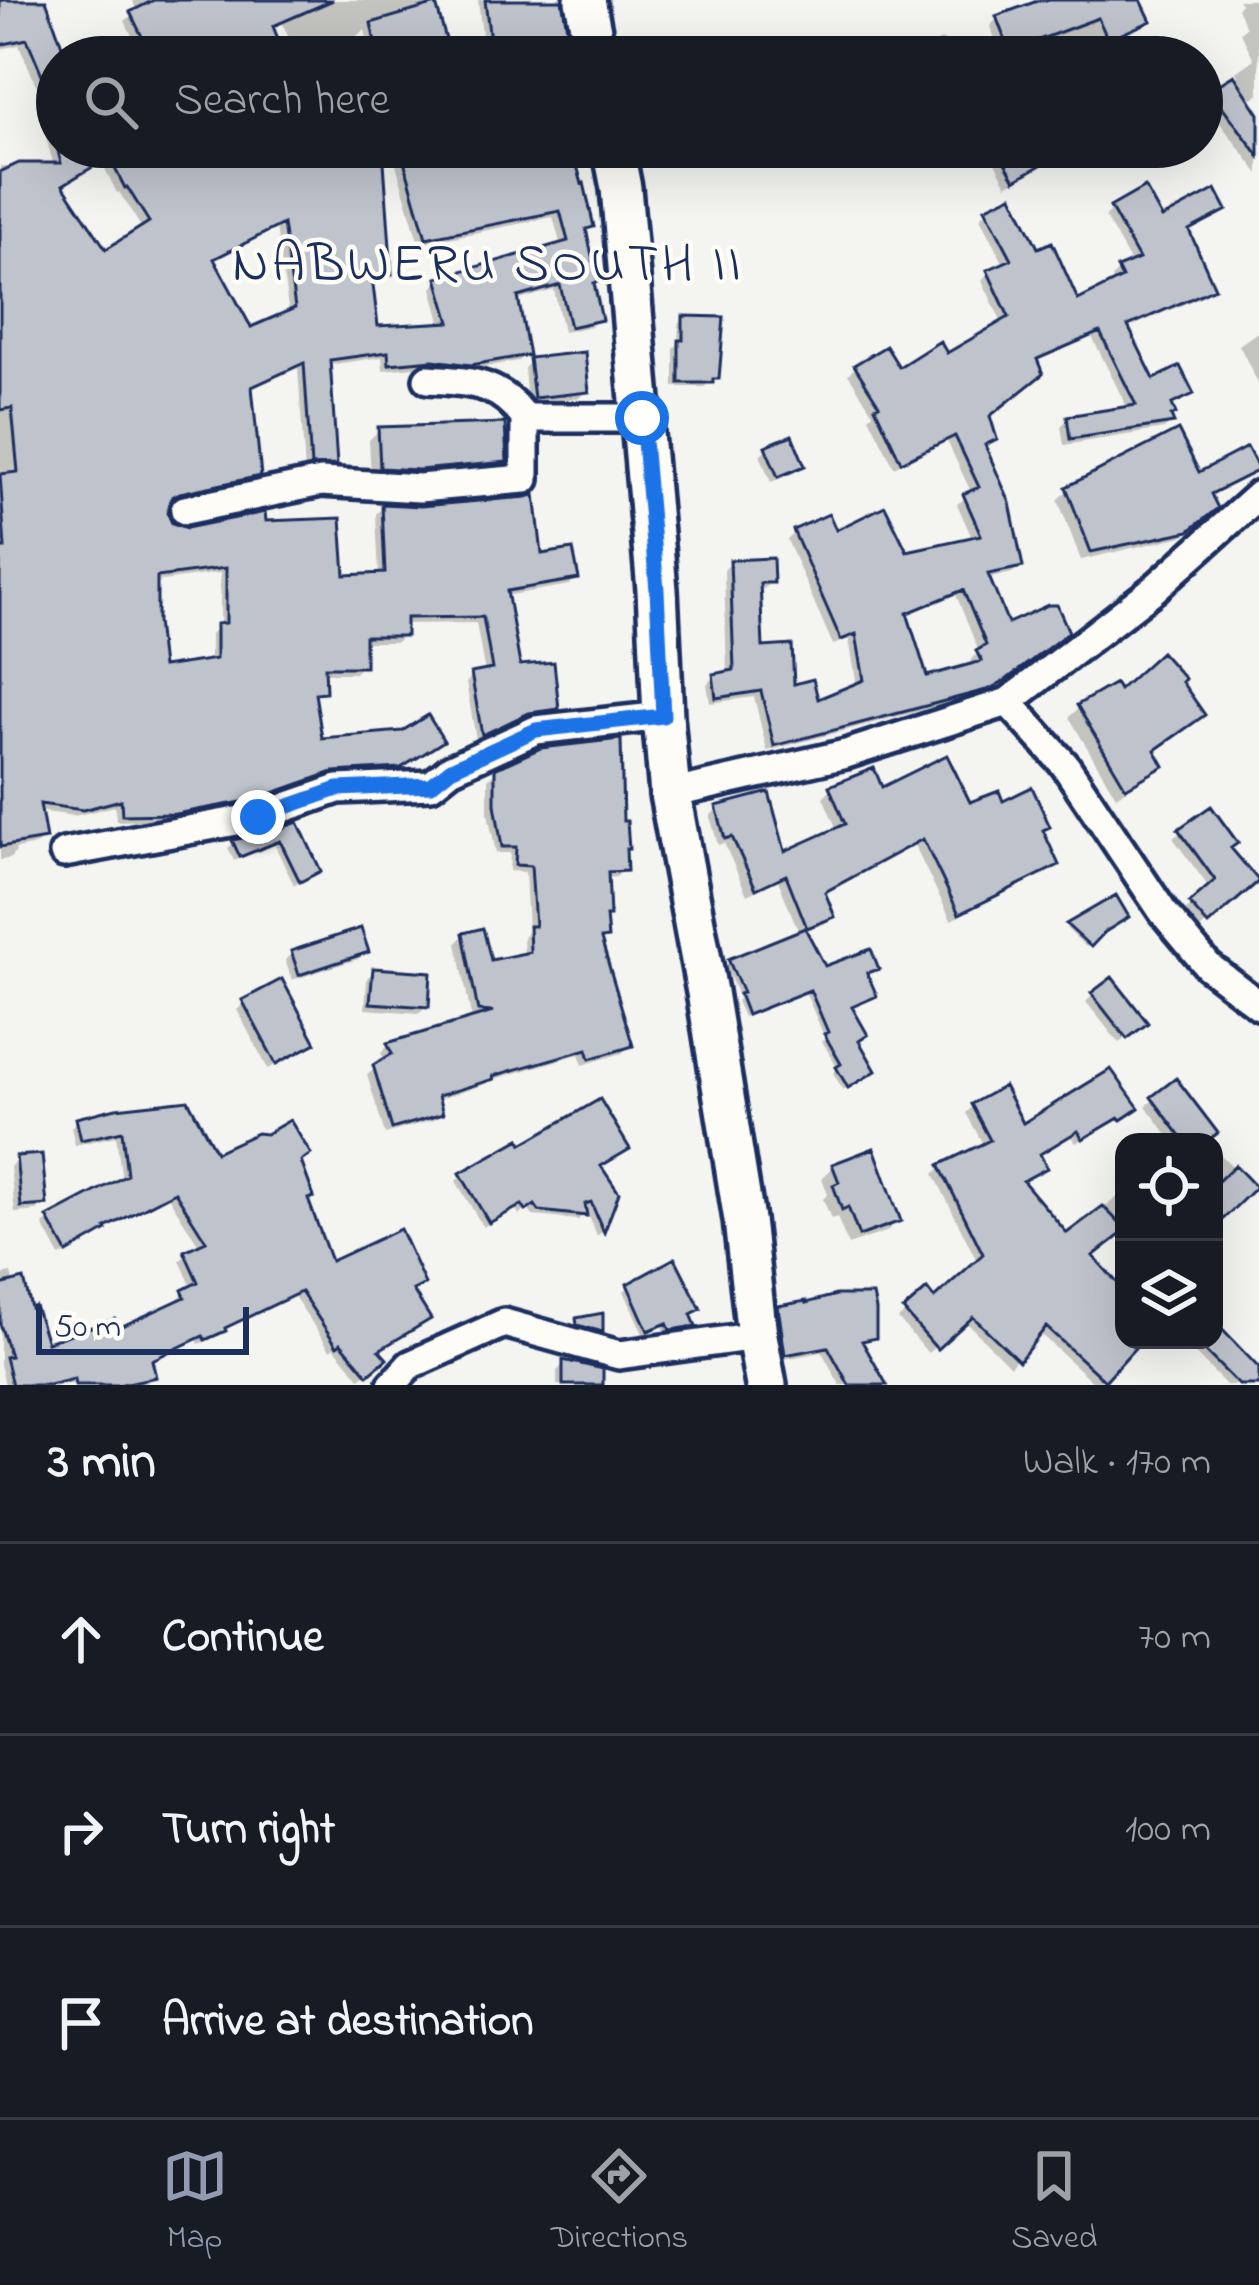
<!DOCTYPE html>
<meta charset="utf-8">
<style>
:root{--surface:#171b24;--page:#20242c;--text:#f1f3f6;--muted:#9ea1a6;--line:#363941;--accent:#919bb2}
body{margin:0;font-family:"Indie Flower",sans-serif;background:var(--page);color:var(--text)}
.controls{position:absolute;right:36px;bottom:36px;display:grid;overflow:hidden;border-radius:24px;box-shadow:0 12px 48px #0002}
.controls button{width:108px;height:108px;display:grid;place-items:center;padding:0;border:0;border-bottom:3px solid var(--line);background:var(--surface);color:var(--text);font:60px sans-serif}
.scale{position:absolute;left:36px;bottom:30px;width:213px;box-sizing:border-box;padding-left:12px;border:6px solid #1b2f5e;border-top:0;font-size:33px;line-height:42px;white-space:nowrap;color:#1b2f5e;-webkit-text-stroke:9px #fdfcf7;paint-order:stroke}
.stop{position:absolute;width:36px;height:36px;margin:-27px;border:9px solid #1a73e8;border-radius:50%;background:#fff}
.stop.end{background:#1a73e8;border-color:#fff;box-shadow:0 3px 12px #0008}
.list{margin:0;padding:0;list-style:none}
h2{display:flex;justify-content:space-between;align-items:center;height:156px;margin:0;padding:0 48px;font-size:51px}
h2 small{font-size:39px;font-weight:400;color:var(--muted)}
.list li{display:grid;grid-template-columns:78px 1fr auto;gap:36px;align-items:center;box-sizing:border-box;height:192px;padding:0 48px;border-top:3px solid var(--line)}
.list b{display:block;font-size:45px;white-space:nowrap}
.list em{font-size:39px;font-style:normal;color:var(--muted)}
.icon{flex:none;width:66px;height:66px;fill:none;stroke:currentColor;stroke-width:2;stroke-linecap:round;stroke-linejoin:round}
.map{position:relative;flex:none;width:1259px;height:1385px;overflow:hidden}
.search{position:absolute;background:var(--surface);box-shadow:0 12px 48px #0002;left:36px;right:36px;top:36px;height:132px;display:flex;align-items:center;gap:30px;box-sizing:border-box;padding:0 42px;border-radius:66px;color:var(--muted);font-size:45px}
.sheet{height:732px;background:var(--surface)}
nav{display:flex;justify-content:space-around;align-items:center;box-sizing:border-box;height:168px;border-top:3px solid var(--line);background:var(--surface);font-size:33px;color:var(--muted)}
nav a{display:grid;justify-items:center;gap:6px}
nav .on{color:var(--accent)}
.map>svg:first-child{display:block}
.shadow{fill:#0003;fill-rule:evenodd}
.building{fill:#bfc3cc;stroke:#1b2f5e;stroke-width:3;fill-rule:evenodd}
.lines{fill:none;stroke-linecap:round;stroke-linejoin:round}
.street-casing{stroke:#1b2f5e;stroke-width:36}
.secondary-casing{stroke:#1b2f5e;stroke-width:48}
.street{stroke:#fdfcf7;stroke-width:27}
.secondary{stroke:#fdfcf7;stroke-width:39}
.route{stroke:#1a73e8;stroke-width:15}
.labels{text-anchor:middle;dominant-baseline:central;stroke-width:9;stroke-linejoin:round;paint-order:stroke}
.quarter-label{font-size:54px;letter-spacing:3px;fill:#1b2f5e;stroke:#fdfcf7}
</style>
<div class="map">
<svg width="1259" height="1385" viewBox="0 0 1259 1385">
<rect width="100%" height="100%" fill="#f4f4f1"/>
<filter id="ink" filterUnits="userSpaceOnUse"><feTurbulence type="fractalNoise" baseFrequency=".00833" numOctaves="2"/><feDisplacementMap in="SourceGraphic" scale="24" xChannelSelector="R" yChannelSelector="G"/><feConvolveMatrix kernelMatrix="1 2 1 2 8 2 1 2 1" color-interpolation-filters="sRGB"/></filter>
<g filter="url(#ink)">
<path class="shadow" d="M0 0H43L63 57H57V147H380L389 274 381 281 369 282 376 329 442 325 432 288 439 281 561 246 553 217 419 244 391 147H571L591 226 584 233 599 319 591 326 563 332 554 290 516 301 526 354 518 361 462 371 424 366 383 370 382 357 328 365 334 464 327 471 305 472 298 368 249 390 258 475 251 482 170 499 164 513 170 525 187 531 263 524 342 579 379 576 376 514 383 507 540 558 576 578 569 585 505 596 518 669 556 708 549 715 519 719 476 739 466 683 473 675 485 673 476 623 403 624V635L396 642H362V665L355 673H322L323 691 313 699 320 741 434 747 391 774 323 778 244 806 166 820 116 821 115 806 74 816 39 811 43 838 36 845 15 849 16 852 9 859 0 860V166H54L37 106 43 100 19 45 0 49ZM101 161 117 193 119 192 143 230 106 253 60 187ZM276 228 289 314 250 331 212 261ZM220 573V626L210 634V663L159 670 154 582Z
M133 0H233L260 57H142L125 21 136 12Z
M277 0H452L433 4 446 50 483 43 478 0H559L568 57H546L545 40 483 46 485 57H371L365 30 327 57H297L274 3Z
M1045 0H1138L1148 20 1141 27 1075 57H1027L1023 48 1002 56 990 26 997 19Z
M1238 0H1259V94L1247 101 1259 119V174L1220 123 1202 132V99L1238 76 1236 72 1254 59 1240 32 1246 27 1237 8 1241 4Z
M943 39 951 55 949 57H906Z
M863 41 869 57H816L822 51Z
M836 147H888L841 163Z
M992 147H1061L1063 150 1007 185 988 150Z
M1151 147H1170L1155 155Z
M1223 209 1216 216 1187 232 1212 288 1205 295 1126 329 1153 383 1190 393 1169 407 1171 423 1164 429 1064 445 1061 426 1068 419 1128 409 1092 337 1035 362 987 417 993 438 982 447 1020 566 1012 573 987 579 1007 627 1058 639 996 687 980 695 767 751 754 697 710 703 707 684 714 676 727 674 724 570 731 563 771 582 764 589H758L760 650 791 688 816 703 857 686 849 639 833 645 787 540 794 533 834 534 906 554 973 540 957 504 972 494 947 441 894 467 869 417 873 413 848 374 856 367 898 371 946 357 1003 325 982 280 989 272 1005 266 980 218 987 211 1037 251 1077 305 1115 284 1112 278 1119 270 1132 265 1105 217 1112 210 1161 222ZM956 595 979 652 971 660 974 666 925 680 905 616Z
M685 319 716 377 704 387H674V348L678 344 679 324Z
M1259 331V385L1239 345Z
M531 361 586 391 579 398 527 404 524 368Z
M379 430 504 461 494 472 371 477 369 440Z
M767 448 801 466 794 473 771 482 760 455Z
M1255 469 1245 479 1209 497 1214 507 1183 536 1081 560 1058 500 1068 490Z
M1079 708 1152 752 1160 765 1150 775 1116 796 1069 717Z
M496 771 624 870 616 877 605 878V937L599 943 630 1045 622 1053 583 1065 579 1054 488 1081 483 1085 436 1100 440 1113 433 1120 385 1134 367 1075 385 1061 381 1053 388 1046 472 1021 457 943 464 935 489 963 524 956 523 937 528 931 525 872 509 871 510 853H496L488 813V779Z
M831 789 880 791 969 806 1001 805 1046 827 1041 832 1055 864 1048 872 951 920 914 845 823 895 832 916 824 924 804 931 823 970 876 968 865 975 874 996 849 1009 856 1042 868 1075 843 1090 833 1073 838 1069 822 1041 825 1038 805 992 743 1017 736 1001 739 998 725 966 730 962 799 933 778 880 747 895 724 843 718 845 710 816 718 808 783 856 837 830 823 797Z
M1210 810 1249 887 1200 929 1184 912 1210 889 1173 838Z
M296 826 317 871 312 877 294 885 274 844 234 861 228 848 234 843Z
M1114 899 1100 933 1086 947 1066 928Z
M366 952 358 959 292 980 285 960 292 953Z
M374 971 426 1006 419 1013 365 1009 367 978Z
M1093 995 1137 1029 1119 1043 1086 1002Z
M244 1003 312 1042 305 1049 268 1069 237 1010Z
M1175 1082 1207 1140 1209 1142H1173L1146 1106Z
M973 1106 1022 1127 1128 1114 1076 1143 1071 1135 1037 1155 1044 1168 1021 1183 1066 1238 1124 1192V1229L1089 1257 1124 1294V1340H1146L1133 1352 1130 1348 1096 1385 1038 1332 1010 1366 965 1321 928 1353 898 1319 926 1294 934 1302 978 1263 934 1174 941 1167 984 1146 966 1113Z
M116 1111 214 1156 298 1162 311 1196 306 1201 329 1265 422 1284 411 1292 377 1351 383 1358 360 1378 334 1347 330 1350 294 1296 224 1329 216 1336 199 1344 197 1340 149 1362 152 1376 146 1383 5 1385 0 1364V1275L11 1273 14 1285 45 1346 116 1332 179 1303 177 1299 192 1288 180 1260 200 1247 168 1196 105 1228 97 1236 60 1257 43 1225 49 1219 122 1181 116 1136 75 1145 71 1127 78 1121Z
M1214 1148 1249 1183 1214 1224Z
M17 1159 44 1203 37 1211 15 1213 10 1167Z
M834 1166 898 1220 886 1232 848 1245 837 1217 831 1219 823 1199 828 1194 822 1178Z
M598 1167 616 1193 602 1232 597 1236 587 1212 578 1220 533 1216 528 1209 519 1215 515 1208 483 1227 456 1181 462 1175Z
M629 1287 697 1309 688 1316 692 1326 688 1330 665 1333 662 1326 643 1334 624 1291Z
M779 1309 873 1336 861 1344 883 1385H840L822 1352 779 1360 773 1315Z
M1214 1326 1256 1369 1259 1366V1385H1226L1182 1340H1214Z
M564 1364 586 1385H557V1371Z"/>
<path class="building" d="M0 0H46L66 57H57V110L27 39 0 45Z
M154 0H333L273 26 285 57H152L130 12Z
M485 0H562L572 57H492Z
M1040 0H1141L1151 21 1108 40 1098 18 1009 51 996 16Z
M436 4 451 57H378L371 23Z
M1234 75 1259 114V156L1210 90Z
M57 147H366L367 151 383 148 392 275 372 277 378 326 450 322 437 278 568 241 560 211 426 238 400 147H479L480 152 504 147H572L582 184 584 183 594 227 586 229 598 282 594 283 602 320 570 327 560 285 518 297 529 355 471 365 433 360 389 364 388 352 330 360 337 465 311 466 304 363 252 387 261 476 180 493 172 497 167 512 172 523 187 528 265 512 266 521 341 518 345 575 385 573 382 504 421 506 527 497 535 494 542 554 573 549 579 579 507 591 520 665 554 662 559 709 529 713 482 735 471 673 492 669 483 617 406 618V636H365V667H325L326 692 315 693 322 738 402 731 428 715 444 741 401 768 333 772 253 800 175 814 122 815 121 800 83 810 40 804 46 839 0 847V548H5L0 474 18 472 12 408 0 410V172L19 163H61ZM109 157 125 188 127 187 149 222 106 249 63 185ZM283 224 295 308 251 327 214 259ZM226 568V623L216 624V659L162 667 157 622V577Z
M996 147H1072L1015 180Z
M1145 187 1162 218 1216 189 1227 210 1189 230 1215 288 1128 326 1154 379 1180 366 1194 394 1172 404 1176 414 1171 416 1174 423 1070 439 1067 416 1136 405 1100 332 1037 359 1043 374 990 416 997 439 985 445 1010 503 1023 567 988 574 1008 623 1048 605H1057L1069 632 1006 680 990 689 774 746 761 691 716 698 713 674 734 670 730 560 773 558 774 583H760L763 647 792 645 794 684 813 679 818 699 864 680 856 634 841 640 793 530 829 514 836 530 885 506 907 551 981 535 963 494 979 487 955 436 901 462 875 407 879 405 854 365 886 346 899 367 940 341 947 353 1009 317 987 270 1012 259 985 208 1012 195 1038 248 1052 242 1078 300 1122 278 1117 268 1139 259 1110 207ZM963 590 986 645 976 651 982 661 927 676 907 613Z
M683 316 724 317 719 379H713V383H679V340H683Z
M585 352 589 392 534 398 529 358Z
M505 423 507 462 419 470 380 468 378 427Z
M1178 430 1199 472 1247 447 1259 470 1211 494 1218 508 1189 531 1091 552 1066 487Z
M792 435 805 466 778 477 765 446Z
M1161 652 1185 679 1182 682 1205 715 1155 750 1164 766 1126 788 1077 705 1115 683 1119 690Z
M621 739 623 821H627L629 849H626L627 871 608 872 610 916H606L608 938 601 939 633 1046 590 1059 587 1049 493 1076 494 1079 438 1096 443 1114 392 1129 373 1065 392 1054 387 1043 493 1012 478 1011 463 933 483 928 491 960 530 952 529 926H535L531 866 515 865 516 847H502L495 804V769L541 748Z
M947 755 970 802 999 791 1003 801 1032 787 1050 827 1043 830 1059 865 959 914 923 839 825 892 835 917 807 928 786 875 756 889 732 837 725 839 716 806 769 792 785 851 845 824 829 786 874 768 882 787Z
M1211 806 1238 843 1231 848 1259 881 1208 925 1189 903 1215 880 1178 829Z
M298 822 321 871 300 882 280 841 240 857 232 840 264 834Z
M1116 895 1129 917 1105 932 1091 947 1066 924Z
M361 928 369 952 299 975 291 951Z
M805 928 825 966 871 949 879 969 867 973 877 996 852 1007 868 1035 859 1041 876 1071 848 1088 836 1067 841 1064 824 1034 828 1032 810 990 747 1015 739 994 743 993 728 959Z
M373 968 431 972 429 1007 370 1003Z
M1112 977 1148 1023 1127 1039 1091 993Z
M282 979 316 1043 276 1064 242 1000Z
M1111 1069 1139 1108 1121 1120 1119 1118 1083 1139 1078 1131 1040 1154 1047 1168 1023 1181 1067 1233 1103 1206 1124 1228V1232L1093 1256 1124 1290V1340H1142L1105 1381 1046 1327 1019 1361 973 1317 937 1349 903 1310 927 1289 934 1298 983 1254 939 1165 990 1140 971 1104 1004 1086 1023 1123Z
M1176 1078 1218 1133 1206 1142H1185L1151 1097Z
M600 1099 630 1149 601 1166 619 1193 604 1233 591 1202 585 1204 587 1216 539 1211 535 1205 526 1211 522 1205 489 1223 460 1173 520 1139 522 1144Z
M188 1100 216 1152 257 1133 266 1134 290 1120 311 1154 301 1161 314 1197 308 1199 331 1261 400 1229 425 1284 413 1290 431 1319 379 1350 387 1359 368 1375 341 1343 337 1346 301 1292 225 1328 226 1331 205 1340 203 1336 152 1360 156 1377 118 1385H75L74 1379 49 1385H12L5 1357 10 1356 0 1324V1285L24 1279 31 1308 35 1306 47 1342 115 1319 118 1328 185 1297 182 1290 198 1282 184 1251 206 1241 175 1192 106 1228 107 1230 67 1253 47 1217 127 1175 122 1131 81 1140 76 1118 116 1108Z
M874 1148 901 1221 859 1236 848 1207 842 1210 833 1185 839 1182 832 1164Z
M42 1154 47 1205 21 1207 16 1156Z
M1235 1165 1256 1187 1214 1228V1185Z
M675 1258 701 1309 691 1314 696 1326 670 1330 667 1323 648 1331 627 1284Z
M836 1295H873L876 1310V1338L862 1341 887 1385H849L828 1347 785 1355 778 1306 806 1301V1303Z
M603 1313V1332L577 1325 576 1318Z
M1214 1321 1259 1368V1385H1239L1194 1340H1214Z
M563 1360 603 1369V1385H563Z"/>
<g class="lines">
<g class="street-casing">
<path id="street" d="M428 379C470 382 498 381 525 418
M185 510 321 482 419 488 525 479V418H642
M1008 702 1065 765 1163 912 1208 966 1259 1005
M670 794 846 754 1008 702 1154 589 1259 495
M64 853 258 817 338 789 431 785 451 769 536 730 663 716
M392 1385 410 1365 504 1323 619 1355 757 1336"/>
</g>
<g class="secondary-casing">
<path id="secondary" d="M585 0 596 57
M613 147 621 188 657 590 663 716 670 794 707 992 744 1220 757 1336 766 1385"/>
</g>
<use href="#street" class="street"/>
<use href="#secondary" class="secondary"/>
</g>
</g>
<g class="lines" filter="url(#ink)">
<path class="route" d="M258 817 338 789 431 785 451 769 536 730 663 716 657 590 642 418"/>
</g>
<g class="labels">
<g class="quarter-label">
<text x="488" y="267">NABWERU SOUTH II</text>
</g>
</g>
</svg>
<div class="controls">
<button><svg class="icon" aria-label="locate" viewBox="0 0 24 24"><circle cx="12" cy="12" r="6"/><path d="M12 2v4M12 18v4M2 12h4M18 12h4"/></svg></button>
<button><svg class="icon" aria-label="layers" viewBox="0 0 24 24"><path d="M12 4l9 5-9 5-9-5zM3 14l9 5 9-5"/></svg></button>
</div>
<div class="scale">50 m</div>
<div class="stop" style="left:642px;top:418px"></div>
<div class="stop end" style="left:258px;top:817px"></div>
<div class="search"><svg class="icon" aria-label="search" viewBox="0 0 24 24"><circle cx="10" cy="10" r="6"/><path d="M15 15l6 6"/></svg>Search here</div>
</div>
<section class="sheet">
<h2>3 min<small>Walk · 170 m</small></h2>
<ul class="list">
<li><svg class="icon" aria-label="ahead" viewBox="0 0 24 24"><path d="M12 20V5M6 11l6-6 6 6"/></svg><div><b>Continue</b></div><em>70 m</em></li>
<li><svg class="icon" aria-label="right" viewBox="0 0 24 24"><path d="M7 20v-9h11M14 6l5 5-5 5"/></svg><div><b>Turn right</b></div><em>100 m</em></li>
<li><svg class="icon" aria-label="arrive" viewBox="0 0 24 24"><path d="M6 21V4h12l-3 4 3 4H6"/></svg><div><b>Arrive at destination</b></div></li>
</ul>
</section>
<nav>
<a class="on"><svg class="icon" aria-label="map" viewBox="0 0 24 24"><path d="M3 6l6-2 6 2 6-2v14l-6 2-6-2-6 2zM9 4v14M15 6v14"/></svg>Map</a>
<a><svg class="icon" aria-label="directions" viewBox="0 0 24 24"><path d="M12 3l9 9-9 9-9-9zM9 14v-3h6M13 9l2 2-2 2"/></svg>Directions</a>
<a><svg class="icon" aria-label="saved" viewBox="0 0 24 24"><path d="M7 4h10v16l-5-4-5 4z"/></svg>Saved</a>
</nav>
